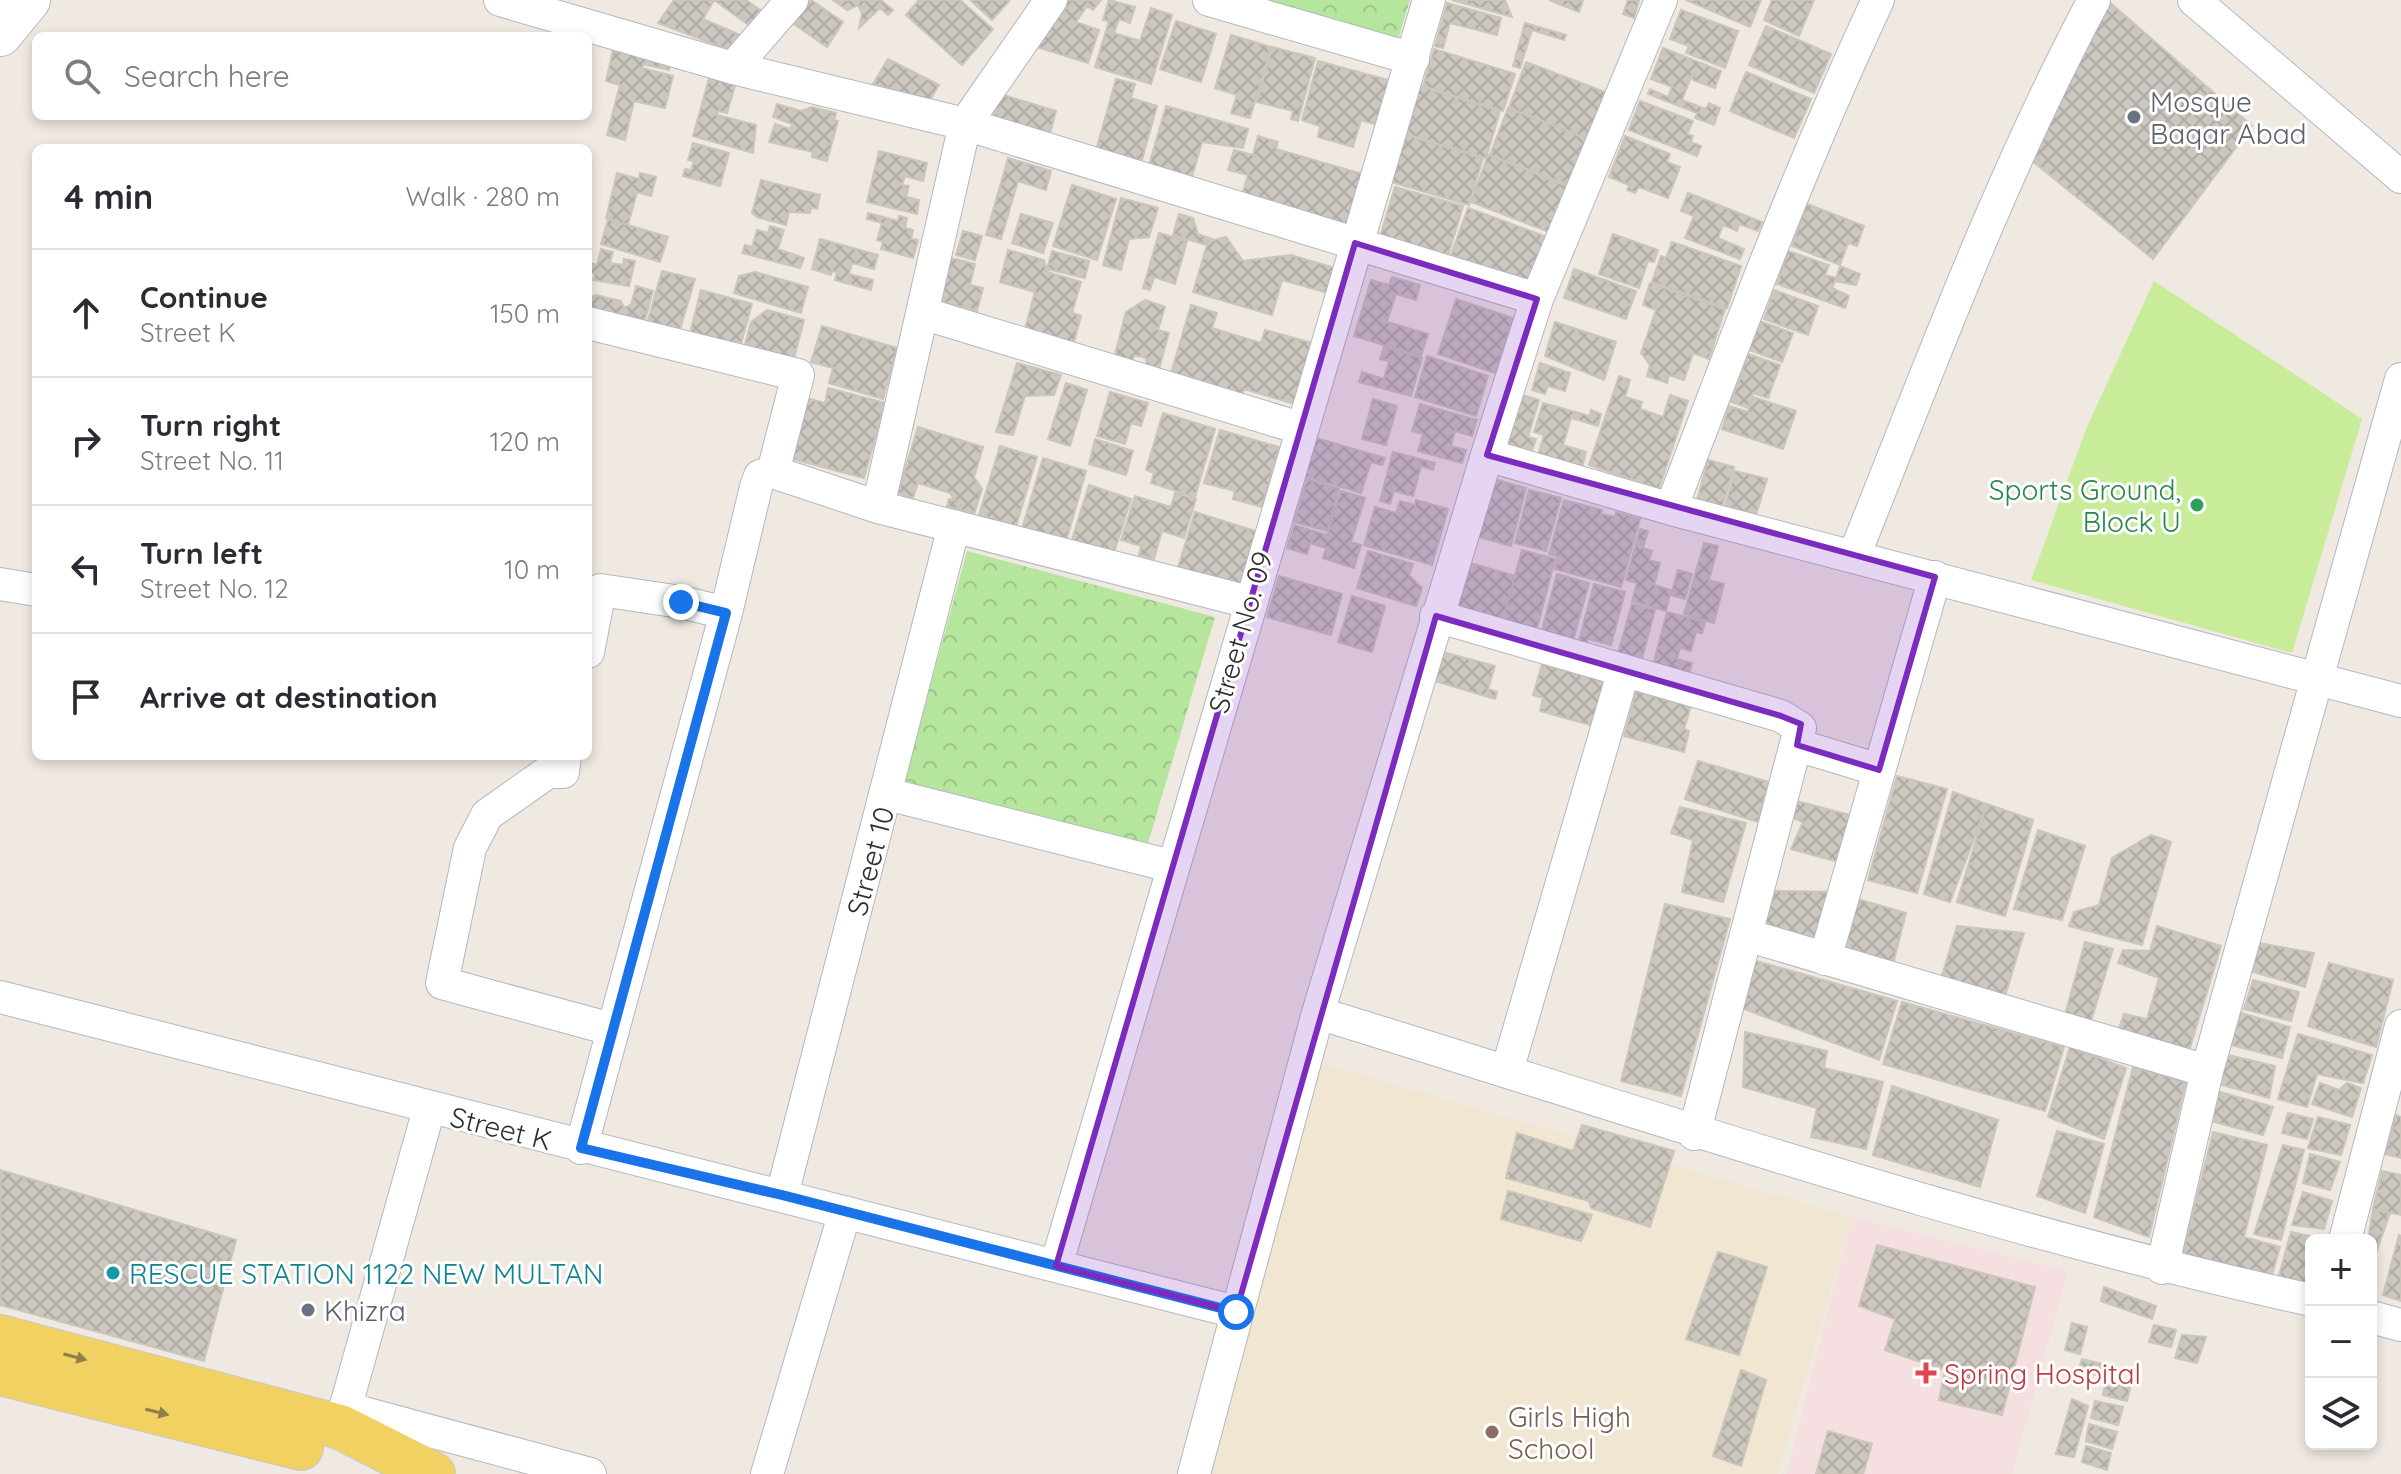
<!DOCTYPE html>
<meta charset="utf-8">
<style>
:root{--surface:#fff;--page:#f7f7f7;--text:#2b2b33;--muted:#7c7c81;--line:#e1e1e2}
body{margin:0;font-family:Quicksand,sans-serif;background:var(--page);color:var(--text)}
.controls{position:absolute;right:24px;bottom:24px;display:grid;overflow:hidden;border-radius:12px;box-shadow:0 4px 12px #0003}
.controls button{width:72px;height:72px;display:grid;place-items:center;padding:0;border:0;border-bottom:2px solid var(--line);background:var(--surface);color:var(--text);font:40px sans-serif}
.stop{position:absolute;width:24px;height:24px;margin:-18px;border:6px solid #1a73e8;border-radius:50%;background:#fff}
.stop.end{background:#1a73e8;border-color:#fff;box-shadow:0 2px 8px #0008}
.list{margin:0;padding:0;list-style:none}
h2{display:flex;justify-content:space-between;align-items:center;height:104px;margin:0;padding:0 32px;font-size:34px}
h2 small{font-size:26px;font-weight:400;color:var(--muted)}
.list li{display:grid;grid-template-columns:52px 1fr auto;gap:24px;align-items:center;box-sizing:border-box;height:128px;padding:0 32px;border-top:2px solid var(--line)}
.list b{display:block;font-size:30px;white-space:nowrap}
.list p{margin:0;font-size:26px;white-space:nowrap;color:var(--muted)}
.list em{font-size:26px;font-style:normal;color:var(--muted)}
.icon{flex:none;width:44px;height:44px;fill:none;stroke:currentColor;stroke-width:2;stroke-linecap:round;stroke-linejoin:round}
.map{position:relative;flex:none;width:2401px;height:1474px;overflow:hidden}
.search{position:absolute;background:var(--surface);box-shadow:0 4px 12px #0003;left:32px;top:32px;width:560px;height:88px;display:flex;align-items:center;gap:20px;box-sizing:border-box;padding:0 28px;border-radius:12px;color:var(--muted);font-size:30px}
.panel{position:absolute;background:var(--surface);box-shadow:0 4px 12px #0003;left:32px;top:144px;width:560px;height:616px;border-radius:12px}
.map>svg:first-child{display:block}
.education{fill:#f0e6d1}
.medical{fill:#f5dfe0}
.park{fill:url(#park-crowns)}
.pitch{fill:#c9ec9a}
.building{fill:url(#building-cross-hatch);stroke:#cbc5ba;stroke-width:2}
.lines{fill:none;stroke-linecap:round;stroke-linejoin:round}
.street-casing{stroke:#b4b7c1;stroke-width:34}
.secondary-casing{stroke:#b4b7c1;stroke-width:46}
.primary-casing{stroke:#c9c9c9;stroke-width:46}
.street{stroke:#fff;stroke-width:32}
.secondary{stroke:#fff;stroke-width:44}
.primary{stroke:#f2d163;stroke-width:44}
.oneway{fill:#908048}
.route{stroke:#1a73e8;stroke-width:10}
.marked{fill:#7b2cbf;fill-opacity:0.2;stroke:#7b2cbf;stroke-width:6;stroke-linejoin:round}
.worship-dot{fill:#6b7280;stroke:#fff;stroke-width:3}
.leisure-dot{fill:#2e9e5b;stroke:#fff;stroke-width:3}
.culture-dot{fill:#0f9aa8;stroke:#fff;stroke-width:3}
.health-dot{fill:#e0444e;stroke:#fff;stroke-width:3}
.education-dot{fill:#8d6e63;stroke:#fff;stroke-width:3}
.labels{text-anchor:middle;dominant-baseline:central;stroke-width:6;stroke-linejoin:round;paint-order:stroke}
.worship-label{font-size:28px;fill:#5b616d;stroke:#fff;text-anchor:start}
.leisure-label{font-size:28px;fill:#27864d;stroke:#fff;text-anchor:end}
.street-label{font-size:28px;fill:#2e2e2e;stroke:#fff}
.culture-label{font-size:28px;fill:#0d838f;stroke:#fff;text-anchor:start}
.health-label{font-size:28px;fill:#be3a42;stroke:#fff;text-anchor:start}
.education-label{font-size:28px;fill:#785e54;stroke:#fff;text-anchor:start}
</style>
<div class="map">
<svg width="2401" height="1474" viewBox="0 0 2401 1474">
<defs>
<pattern id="park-crowns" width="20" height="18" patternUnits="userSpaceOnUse" patternTransform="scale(2)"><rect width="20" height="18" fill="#b6e59e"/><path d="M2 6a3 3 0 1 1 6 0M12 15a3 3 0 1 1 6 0" fill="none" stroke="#9dc588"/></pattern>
<pattern id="building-cross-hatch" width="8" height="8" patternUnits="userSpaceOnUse" patternTransform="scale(2)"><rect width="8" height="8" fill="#cbc7bf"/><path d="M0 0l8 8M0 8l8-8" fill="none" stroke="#afaba4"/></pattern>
</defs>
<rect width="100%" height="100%" fill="#efe9e1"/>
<path class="education" d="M1320 1063 1852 1217 1777 1474H1212Z"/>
<path class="medical" d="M1852 1217 2068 1271 2012 1474H1787Z"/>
<path class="park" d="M1249 0H1410L1397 43Z
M967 551 1215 617 1148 843 904 782Z"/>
<path class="pitch" d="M2154 281 2362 419 2292 653 2031 580 2086 429Z"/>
<path class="building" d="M674 0H746L763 12 750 26 714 0 703 19 743 36 730 50 658 23Z
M811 0 843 22 827 47 794 24Z
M833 0H881L893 10 888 15 880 8 859 28 862 13 858 5 847 10Z
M919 0H960L993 29 962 65 906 15Z
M970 0H1010L992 20Z
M1063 0H1101L1093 10 1087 6 1076 22 1099 30 1088 63 1030 45Z
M1109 0 1135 7 1130 23 1119 19 1114 33 1140 41 1151 8 1172 15 1151 84 1095 67 1109 21 1103 20Z
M1452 0H1505L1512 17Z
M1549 0H1583L1579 12Z
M1628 0H1639L1634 18 1623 14Z
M1686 0H1761L1750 27Z
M1772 0H1814L1799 36 1764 20Z
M2108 1 2252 126 2153 259 2030 159Z
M1447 3 1501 18 1497 35 1450 23 1443 48 1435 46Z
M1681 10 1738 31 1725 68 1686 53 1689 46 1670 39Z
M1176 21 1216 34 1201 82 1160 69Z
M1525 23 1566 35 1564 40 1532 30 1520 68 1513 66Z
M1766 26 1831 54 1814 93 1749 65Z
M1231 35 1271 47 1250 118 1231 113 1237 95 1215 88Z
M614 46 671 61 669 70 643 64 642 68 673 76 665 108 634 101 625 140 607 135 620 85 606 81Z
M1272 47 1315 58 1298 121 1291 119 1293 111 1257 102Z
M1663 48 1721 71 1715 88 1693 80 1692 75 1682 100 1706 109 1709 103 1720 108 1714 125 1695 118 1697 113 1648 94 1650 89 1668 97 1672 87 1651 79Z
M1434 49 1515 74 1503 111 1423 86Z
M888 59 939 85 930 100 873 84Z
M1318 61 1392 81 1380 126 1361 120 1353 147 1318 137 1320 126 1302 120Z
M1526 62 1605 92 1587 138 1509 108Z
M1746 72 1811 99 1794 138 1730 111Z
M710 75 736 82 727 113 718 111 717 115 756 125 753 153 693 136Z
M1116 79 1135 84 1131 98 1157 106 1140 167 1095 154Z
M1419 86 1500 111 1486 158 1405 134Z
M1000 94 1056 111 1048 141 991 125Z
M1640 101 1693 121 1687 134 1693 136 1691 142 1701 146 1697 156 1629 130Z
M777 104 801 111 812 107 836 113 834 120 838 121 827 161 812 157 813 152 769 142 775 124 790 129 792 124 773 117Z
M1166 106 1248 129 1243 148 1202 142 1190 184 1147 172Z
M1508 108 1587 139 1569 185 1490 155Z
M1402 134 1483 158 1469 205 1388 181Z
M1258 136 1278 142 1276 149 1369 176 1352 234 1240 201 1248 175 1228 170 1234 150 1253 155Z
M1625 136 1670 154 1667 162 1680 167 1668 198 1639 187 1635 193 1627 190 1629 185 1609 177Z
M693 143 729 153 720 186 683 176 685 169 691 170 694 161 688 160Z
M879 151 927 163 923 181 905 176 902 185 909 186 906 197 919 200 917 214 867 202Z
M1488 155 1567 186 1549 232 1471 202Z
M1008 158 1051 171 1046 190 1018 181 1001 239 986 235Z
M617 173 639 179 640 173 656 177 651 196 637 192 628 225 606 218Z
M761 180 820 195 817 209 811 207 810 213 789 212 786 225 757 217 752 213Z
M1072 185 1116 199 1097 260 1053 246Z
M1395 187 1463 206 1448 256 1380 237Z
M1688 193 1762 222 1758 231 1739 224 1737 231 1723 225 1718 238 1744 249 1740 259 1685 238 1694 216 1681 211Z
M1121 198 1158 208 1149 237 1129 239 1121 270 1103 265Z
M1807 204 1864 226 1857 246 1848 243 1840 265 1792 246Z
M1468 208 1547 237 1530 284 1451 255Z
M868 213 898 221 899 216 907 218 905 228 913 230 911 239 918 240 913 258 881 249 883 242 877 240 882 223 867 219Z
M1021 214 1053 223 1043 253 1012 243Z
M1179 214 1193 218 1198 234 1215 240 1226 237 1243 261 1291 255 1335 268 1328 293 1282 280 1272 315 1193 292 1207 245 1173 235Z
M608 219 668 237 660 262 601 244Z
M770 226 784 230 778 249 804 258 800 268 742 253 745 245 752 247 757 230 768 233Z
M963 231 982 236 975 260 956 255Z
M1159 233 1187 241 1175 284 1154 277 1150 290 1143 288Z
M1613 234 1658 250 1654 262 1648 261 1639 288 1599 274Z
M820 239 878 255 874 269 852 263 849 274 873 280 871 290 835 280 837 272 832 271 831 275 812 269Z
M1672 242 1741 266 1727 308 1652 282 1661 256 1666 258Z
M601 249 613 252 610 263 623 265 624 259 635 261 629 286 593 280 595 274 589 272 591 263 597 265Z
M1008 250 1044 260 1047 272 1081 282 1072 313 1081 316 1072 349 1023 336 1035 292 1000 282Z
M1052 251 1089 261 1085 278 1047 269Z
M1788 251 1829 265 1825 275 1836 278 1840 266 1860 274 1856 285 1835 281 1832 288 1849 296 1845 308 1777 284Z
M951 258 975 264 970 285 983 288 977 311 940 301Z
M1574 269 1636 291 1626 319 1564 298Z
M662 271 695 279 678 336 646 327Z
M755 272 808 287 801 313 734 293 739 276Z
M1392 277 1420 285 1416 300 1396 294 1387 322 1428 334 1421 356 1354 336 1371 280 1389 285Z
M1650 283 1725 309 1709 359 1693 353 1684 380 1669 375 1667 383 1647 376 1650 365 1641 353 1656 310 1643 305Z
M636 286 653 291 643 327 588 316V298L596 295 621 301 624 308 631 305Z
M701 290 752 304 739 351 689 337Z
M1774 290 1818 306 1808 335 1764 319Z
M1456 299 1513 318 1495 373 1438 354Z
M1145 300 1165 307 1158 330 1169 333 1159 369 1147 366 1146 358 1134 355 1132 363 1114 358 1126 312Z
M1191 305 1217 313 1212 328 1261 343 1265 330 1316 344 1298 405 1244 389 1241 398 1200 386 1201 381 1190 377 1188 386 1169 380Z
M767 310 804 320 792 366 743 352 751 322Z
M1759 321 1793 333 1782 362 1749 350Z
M1555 322 1616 342 1604 380 1545 356Z
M822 326 897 348 883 399 829 383 833 368 811 362Z
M1384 347 1422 358 1411 396 1359 382 1362 372 1384 379 1389 361 1380 359Z
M1748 354 1780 365 1768 398 1753 393 1748 408 1731 402Z
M1427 356 1488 376 1476 416 1415 397Z
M1017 363 1061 375 1054 395 1025 396 1013 435 996 432Z
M1540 363 1570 373 1565 391 1548 386 1545 394 1532 390Z
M1619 376 1630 380 1625 397 1642 402 1640 409 1663 417 1670 395 1688 401 1657 495 1634 487 1636 481 1589 465Z
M1066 383 1087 390 1070 446 1048 439Z
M828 388 885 403 864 478 785 457 802 397 825 403Z
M1110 392 1148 403 1141 426 1131 423 1125 444 1097 436Z
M1523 395 1539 400 1528 437 1536 439 1532 451 1508 444Z
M1753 397 1796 411 1783 449 1722 429 1729 406 1748 412Z
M1373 399 1397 406 1386 445 1362 439Z
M1543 403 1590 416 1591 410 1601 414 1598 426 1571 418 1563 445 1586 452 1582 468 1538 455 1544 435 1534 432Z
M1420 404 1477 420 1472 436 1455 431 1451 446 1466 450 1462 463 1418 451 1423 434 1412 431Z
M1163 413 1215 429 1195 497 1151 483 1154 473 1146 470Z
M918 427 983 447 974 477 982 489 974 514 947 506 949 499 954 500 950 493 918 483 913 498 898 493Z
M1220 430 1279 447 1262 507 1233 499 1235 491 1204 483Z
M1316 438 1385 458 1382 465 1371 462 1361 493 1305 476Z
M1095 439 1133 451 1126 475 1089 464Z
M1000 446 1037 457 1016 526 979 515Z
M1393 452 1435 463 1433 470 1421 466 1413 496 1394 491 1390 504 1380 501Z
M1043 458 1086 471 1066 542 1022 529Z
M1708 460 1734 467 1722 507 1697 500Z
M1735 471 1767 479 1756 515 1725 506Z
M1307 479 1339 489 1327 531 1294 522Z
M1494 479 1526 488 1511 546 1479 537Z
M1089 485 1131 499 1112 559 1070 546Z
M1529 490 1561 498 1546 551 1515 543Z
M1341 491 1365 498 1351 542 1361 545 1354 568 1323 558 1326 548 1310 543 1307 554 1287 548 1294 525 1327 535Z
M1175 493 1196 499 1184 538 1162 531 1154 559 1139 555 1141 546 1121 540 1135 496 1171 507Z
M1416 500 1448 509 1432 565 1364 545 1375 507 1396 513 1400 501 1415 505Z
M1564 500 1602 510 1601 514 1615 517 1616 512 1640 519 1621 587 1555 569 1558 557 1549 554Z
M1195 512 1258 532 1238 594 1176 574Z
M1640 529 1648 531 1643 548 1652 551 1649 560 1660 563 1654 585 1671 590 1666 611 1632 601 1637 583 1626 580Z
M1704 543 1718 546 1709 580 1724 584 1714 623 1684 614Z
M1522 550 1555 559 1535 636 1501 627Z
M1368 551 1413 564 1409 575 1422 588 1416 606 1357 588Z
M1467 562 1515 576 1502 623 1454 610Z
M1678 570 1692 574 1685 599 1671 595Z
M1557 574 1589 583 1573 641 1541 633Z
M1279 576 1342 594 1331 635 1267 617Z
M1594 584 1625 592 1611 645 1588 639 1585 646 1578 644Z
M1352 596 1385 606 1372 652 1338 642Z
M1632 604 1655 610 1640 666 1616 660Z
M1667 612 1705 622 1702 633 1696 632 1691 651 1680 648 1677 659 1692 663 1688 678 1652 669Z
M1443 652 1495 666 1488 689 1497 692 1495 699 1435 681Z
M1542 664 1607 681 1594 726 1540 711 1543 698 1533 695Z
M1636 691 1691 706 1684 729 1689 731 1684 752 1624 736Z
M1698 761 1769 782 1758 822 1685 799Z
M1897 776 1947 789 1917 893 1868 880Z
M1953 792 1987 804 1950 902 1924 894Z
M1793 800 1857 817 1846 864 1791 849 1803 822 1787 816Z
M1987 804 2033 820 2005 916 1957 902Z
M1680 807 1746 823 1723 902 1682 892 1693 840 1671 833Z
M2038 830 2085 846 2062 920 2014 909Z
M2151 835 2171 842 2142 945 2069 926 2074 912 2099 905 2112 858Z
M1772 891 1840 892 1822 951 1761 933Z
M1850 897 1906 913 1892 968 1836 950Z
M1665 904 1730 919 1681 1096 1621 1081Z
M1957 926 2024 933 2003 1003 1940 982Z
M2157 926 2221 946 2188 1054 2116 1037 2124 1014 2147 1019 2159 978 2118 963 2123 950 2150 951Z
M2085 942 2113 949 2090 1024 2063 1022Z
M2259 943 2314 953 2305 987 2250 971Z
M1753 960 1897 1001 1879 1060 1739 1007Z
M2329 963 2393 980 2376 1047 2308 1026Z
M2253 980 2299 992 2291 1021 2244 1009Z
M1902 1002 2064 1047 2045 1111 1883 1064Z
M2241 1013 2290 1027 2282 1058 2231 1045Z
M1745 1032 1827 1051 1824 1068 1883 1082 1866 1149 1811 1137 1817 1108 1743 1087Z
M2298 1034 2372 1055 2363 1083 2317 1074 2307 1107 2278 1099Z
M2070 1047 2126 1068 2104 1139 2048 1117Z
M2228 1055 2275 1066 2269 1098 2219 1084Z
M2133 1067 2186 1082 2149 1237 2094 1217Z
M2320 1083 2339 1090 2347 1083 2361 1088 2352 1117 2312 1104Z
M1892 1086 1998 1120 1980 1187 1873 1155Z
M2220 1092 2273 1107 2263 1135 2211 1121Z
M2288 1113 2313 1119 2307 1139 2282 1133Z
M2396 1115 2401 1117V1158L2385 1154Z
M2318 1117 2350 1125 2341 1155 2308 1148Z
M1582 1125 1674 1151 1650 1227 1591 1208 1589 1201 1506 1178 1517 1133 1573 1151Z
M2057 1131 2104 1144 2085 1213 2037 1196Z
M2213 1132 2267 1145 2244 1237 2280 1247 2271 1278 2183 1253Z
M2283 1145 2304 1150 2281 1240 2254 1234Z
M2310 1154 2340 1162 2330 1190 2303 1183Z
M0 1170 236 1240 204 1361 0 1305Z
M2382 1171 2401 1175V1215L2373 1209Z
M1508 1191 1592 1215 1581 1241 1501 1219Z
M2303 1192 2332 1201 2324 1229 2292 1225Z
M2373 1209 2390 1213 2376 1253 2371 1251V1240H2368Z
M2291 1232 2323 1239 2311 1240V1290L2278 1279Z
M2399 1235 2401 1236V1301L2383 1295Z
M1877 1245 2035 1287 2002 1415 1939 1400 1945 1370 1885 1350 1895 1319 1859 1306Z
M1718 1252 1767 1267 1739 1355 1686 1339Z
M2104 1287 2156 1306 2152 1319 2101 1301Z
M2072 1323 2087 1327 2080 1354 2065 1350Z
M2154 1325 2176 1330 2171 1347 2149 1342Z
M2182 1335 2206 1337 2197 1363 2175 1358Z
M2082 1359 2107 1365 2102 1377 2079 1369Z
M1741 1370 1766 1380 1741 1466 1713 1456Z
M2106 1379 2131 1384 2127 1401 2103 1395Z
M2072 1399 2088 1406 2074 1457 2056 1454Z
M2095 1401 2123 1407 2118 1425 2091 1418Z
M2089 1424 2117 1432 2112 1449 2086 1441Z
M1828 1431 1872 1444 1863 1474H1816Z
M2086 1446 2111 1453 2107 1470 2082 1462Z"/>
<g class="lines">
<g class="street-casing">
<path id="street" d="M500 0 733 68 965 124 1537 299
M1209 0 1413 59
M2194 0 2401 177
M733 68 792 0
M922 313 1300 428
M588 323 798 375 773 472
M1487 455 1671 509 2401 701
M773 472 878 507 1249 602
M878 507 965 124 1051 0
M1671 509C1736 338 1800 166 1878 0
M1854 556C1929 369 1999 178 2094 0
M0 584 36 590
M1436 616 1781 716 1800 728 1694 1134
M588 652 600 590 681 602 726 613
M1797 745 1879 770
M565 756 563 772H548L487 815 470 848 442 983 611 1029
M887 794 1171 866
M1746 935 2207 1071
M1825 959 1935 577
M0 997C411 1105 824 1206 1236 1312
M1318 1013C1647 1114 1974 1226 2311 1300
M1507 1071 1624 670
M581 1148 726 613 756 487 760 476 773 472
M782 1195 954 526
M2345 1240 2401 1026
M1056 1266 1429 0
M2162 1268 2207 1071 2401 379
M2371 1317 2401 1325
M345 1408 590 1474
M340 1427 429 1109
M767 1474 845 1212
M1194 1474 1318 1013 1487 455 1537 299 1661 0"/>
</g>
<g class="secondary-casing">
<path id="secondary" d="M0 34 28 0"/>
</g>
<g class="primary-casing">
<path id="primary" d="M0 1337 340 1427 433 1474
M0 1373 301 1448"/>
</g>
<use href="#street" class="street"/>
<use href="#secondary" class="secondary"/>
<use href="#primary" class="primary"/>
</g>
<defs><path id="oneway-solid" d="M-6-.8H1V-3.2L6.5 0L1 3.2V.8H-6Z" transform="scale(2)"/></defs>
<g class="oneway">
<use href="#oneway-solid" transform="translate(75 1357) rotate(15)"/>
<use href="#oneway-solid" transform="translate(157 1412) rotate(14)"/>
</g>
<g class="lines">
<path class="route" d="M681 602 726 613 581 1148 782 1195 1236 1312"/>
</g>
<path class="marked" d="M1355 243 1537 299 1487 455 1935 577 1879 770 1797 745 1801 724 1781 716 1436 616 1236 1312 1056 1266Z"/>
<g class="worship-dot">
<circle cx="2134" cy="117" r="8"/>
<circle cx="308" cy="1310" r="8"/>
</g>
<circle class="leisure-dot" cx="2197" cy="505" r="8"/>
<circle class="culture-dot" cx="113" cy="1273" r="8"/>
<path class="health-dot" d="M1922 1361h8v8h8v8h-8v8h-8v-8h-8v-8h8z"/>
<circle class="education-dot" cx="1492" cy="1432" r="8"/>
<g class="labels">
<g class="worship-label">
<text x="2150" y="101">Mosque<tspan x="2150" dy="32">Baqar Abad</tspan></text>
<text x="324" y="1310">Khizra</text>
</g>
<g class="leisure-label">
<text x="2181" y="489">Sports Ground,<tspan x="2181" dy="32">Block U</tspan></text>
</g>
<g class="street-label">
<text transform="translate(1240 632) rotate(-74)">Street No. 09</text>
<text transform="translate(870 861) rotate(-75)">Street 10</text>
<text transform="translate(501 1128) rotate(14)">Street K</text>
</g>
<g class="culture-label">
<text x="129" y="1273">RESCUE STATION 1122 NEW MULTAN</text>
</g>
<g class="health-label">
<text x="1944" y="1373">Spring Hospital</text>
</g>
<g class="education-label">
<text x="1508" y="1416">Girls High<tspan x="1508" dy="32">School</tspan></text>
</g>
</g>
</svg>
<div class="controls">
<button>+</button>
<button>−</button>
<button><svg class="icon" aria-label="layers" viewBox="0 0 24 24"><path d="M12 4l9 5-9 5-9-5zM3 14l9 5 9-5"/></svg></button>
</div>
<div class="stop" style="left:1236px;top:1312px"></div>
<div class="stop end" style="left:681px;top:602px"></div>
<div class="search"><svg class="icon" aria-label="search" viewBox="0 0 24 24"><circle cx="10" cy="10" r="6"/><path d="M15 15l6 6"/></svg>Search here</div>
<section class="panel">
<h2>4 min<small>Walk · 280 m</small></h2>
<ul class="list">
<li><svg class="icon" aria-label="ahead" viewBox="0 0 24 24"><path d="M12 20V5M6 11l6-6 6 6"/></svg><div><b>Continue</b><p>Street K</p></div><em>150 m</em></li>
<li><svg class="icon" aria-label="right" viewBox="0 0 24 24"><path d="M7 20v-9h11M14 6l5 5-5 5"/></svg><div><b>Turn right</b><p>Street No. 11</p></div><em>120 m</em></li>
<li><svg class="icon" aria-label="left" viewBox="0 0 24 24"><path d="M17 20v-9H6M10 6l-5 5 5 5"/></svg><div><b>Turn left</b><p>Street No. 12</p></div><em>10 m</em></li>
<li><svg class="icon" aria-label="arrive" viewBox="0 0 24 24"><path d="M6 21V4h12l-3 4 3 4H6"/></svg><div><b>Arrive at destination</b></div></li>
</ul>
</section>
</div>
